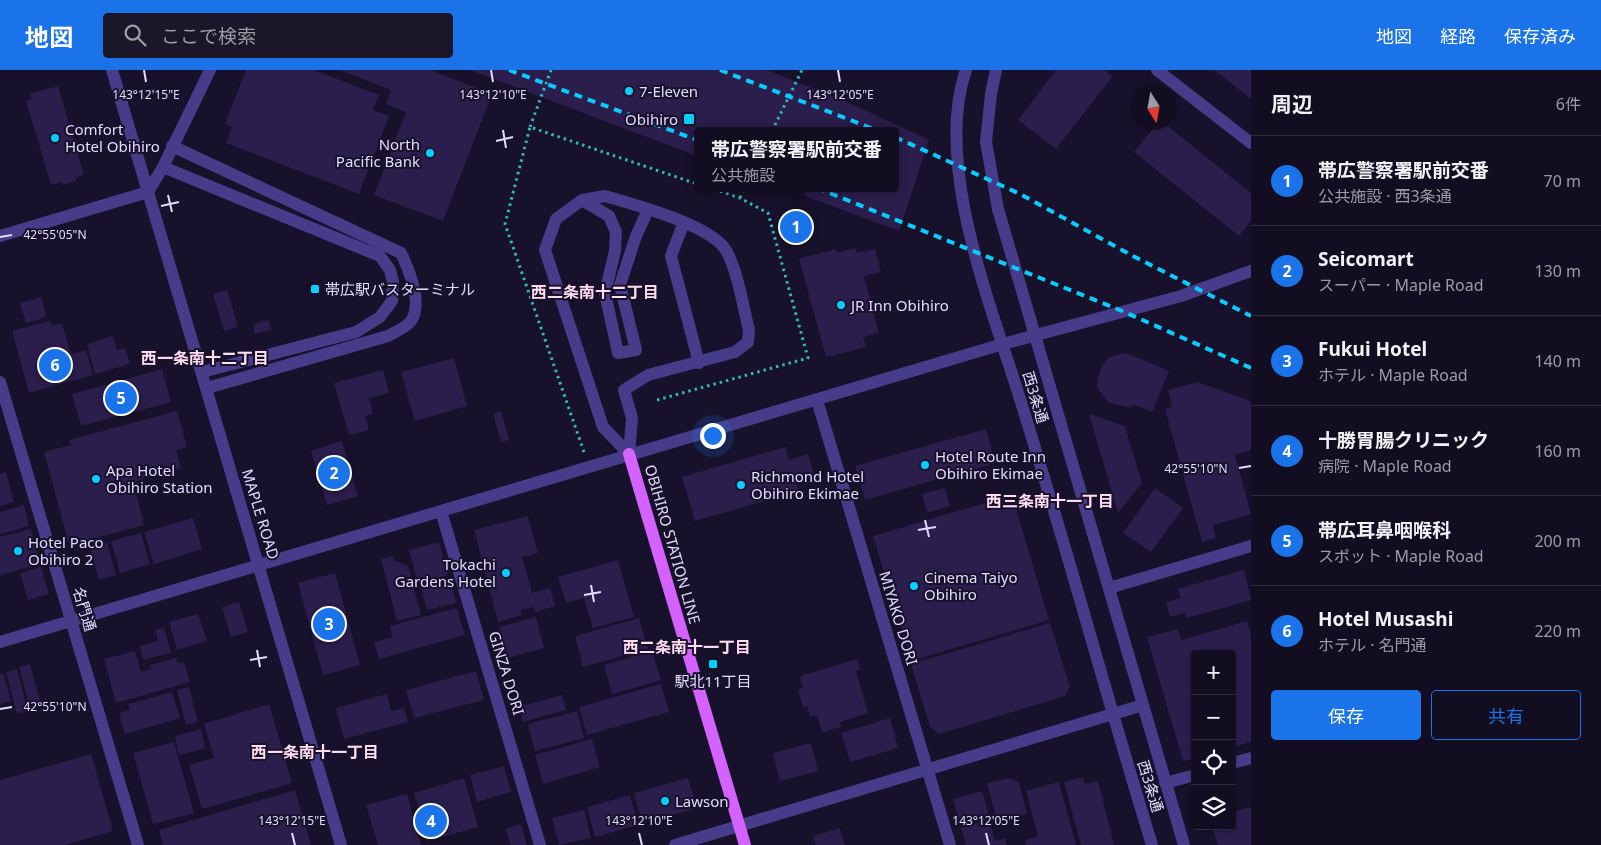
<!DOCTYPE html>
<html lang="ja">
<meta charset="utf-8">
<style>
:root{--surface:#120d20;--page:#1b1629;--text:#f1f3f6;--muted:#9c9ca5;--line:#312d3e;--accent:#1a73e8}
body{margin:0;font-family:"Noto Sans","Noto Sans JP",sans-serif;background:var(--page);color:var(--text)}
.controls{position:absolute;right:15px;bottom:15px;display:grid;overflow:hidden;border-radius:5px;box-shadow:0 1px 4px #0004}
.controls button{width:45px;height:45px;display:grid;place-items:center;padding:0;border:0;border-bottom:1px solid var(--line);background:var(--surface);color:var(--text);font:25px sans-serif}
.compass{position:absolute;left:1131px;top:15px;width:45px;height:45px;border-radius:50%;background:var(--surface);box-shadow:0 1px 4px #0004;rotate:169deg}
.you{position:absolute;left:712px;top:365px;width:18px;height:18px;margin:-12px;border:4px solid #fff;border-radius:50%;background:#1a73e8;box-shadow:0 0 0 8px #1a73e833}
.badge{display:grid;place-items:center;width:32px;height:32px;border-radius:50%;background:var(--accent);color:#fff;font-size:16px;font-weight:700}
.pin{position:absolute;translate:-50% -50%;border:2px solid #fff;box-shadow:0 1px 5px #0006}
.popup{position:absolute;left:694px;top:57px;width:205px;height:65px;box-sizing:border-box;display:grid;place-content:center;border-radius:5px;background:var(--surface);filter:drop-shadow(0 1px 4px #0005);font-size:16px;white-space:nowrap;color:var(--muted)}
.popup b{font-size:19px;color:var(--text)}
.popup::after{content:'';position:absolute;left:50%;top:100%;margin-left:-10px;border:10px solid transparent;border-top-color:var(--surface)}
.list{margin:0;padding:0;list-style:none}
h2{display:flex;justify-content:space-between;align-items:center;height:65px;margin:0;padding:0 20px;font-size:21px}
h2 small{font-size:16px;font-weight:400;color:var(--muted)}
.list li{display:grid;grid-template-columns:32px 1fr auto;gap:15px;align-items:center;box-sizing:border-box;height:90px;padding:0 20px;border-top:1px solid var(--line)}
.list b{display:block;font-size:19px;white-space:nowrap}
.list p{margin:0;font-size:16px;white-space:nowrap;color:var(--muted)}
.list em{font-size:16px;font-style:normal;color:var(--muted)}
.actions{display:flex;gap:10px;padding:15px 20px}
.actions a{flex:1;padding:11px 0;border:1px solid var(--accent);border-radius:5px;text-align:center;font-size:18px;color:var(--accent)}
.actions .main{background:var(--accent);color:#fff}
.icon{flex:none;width:28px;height:28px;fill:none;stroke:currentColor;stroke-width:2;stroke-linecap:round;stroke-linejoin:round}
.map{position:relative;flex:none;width:1251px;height:775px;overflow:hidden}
header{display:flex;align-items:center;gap:30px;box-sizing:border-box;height:70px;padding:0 25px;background:var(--accent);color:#fff}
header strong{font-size:24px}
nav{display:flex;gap:28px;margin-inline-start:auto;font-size:18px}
.search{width:350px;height:45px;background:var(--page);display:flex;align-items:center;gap:12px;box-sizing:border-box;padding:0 18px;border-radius:5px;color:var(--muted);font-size:19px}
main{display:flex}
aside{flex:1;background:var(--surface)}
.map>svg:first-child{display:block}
.building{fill:#2b1d4c}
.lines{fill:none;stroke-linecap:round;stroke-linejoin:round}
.path{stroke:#30b8bd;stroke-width:3;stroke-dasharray:2.5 4;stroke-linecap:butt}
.minor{stroke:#463c89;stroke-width:12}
.major{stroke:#d362ff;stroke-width:12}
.rail{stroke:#07ceff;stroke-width:4;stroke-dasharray:8 6;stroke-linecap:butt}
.ticks{fill:none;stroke:#e2daff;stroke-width:2}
.poi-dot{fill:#07ceff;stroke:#18112b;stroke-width:2}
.labels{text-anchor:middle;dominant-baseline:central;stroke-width:4;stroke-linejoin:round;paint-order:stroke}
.poi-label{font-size:15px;fill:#e2daff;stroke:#18112b;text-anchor:start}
.street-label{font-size:15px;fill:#e2daff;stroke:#18112b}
.neighbourhood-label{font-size:16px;font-weight:bold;fill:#ffdcef;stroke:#18112b}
.ticks-label{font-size:12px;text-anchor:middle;fill:#e2daff;stroke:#18112b;stroke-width:4;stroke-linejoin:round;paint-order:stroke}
</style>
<header>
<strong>地図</strong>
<div class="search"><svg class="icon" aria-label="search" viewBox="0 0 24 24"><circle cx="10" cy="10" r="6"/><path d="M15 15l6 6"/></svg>ここで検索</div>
<nav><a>地図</a><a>経路</a><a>保存済み</a></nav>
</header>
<main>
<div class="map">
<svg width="1251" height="775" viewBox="0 0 1251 775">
<rect width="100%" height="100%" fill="#18112b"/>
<path class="building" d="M246 0H314L379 25 373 40 389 46 359 124 226 73 232 57 225 54Z
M340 0H430L492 24 443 151 374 125 406 42 386 34 391 20Z
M470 0H767L845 31 929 70 899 161 784 118H895V61H697V86Z
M1056 0H1104L1112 7 1056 79 1018 50Z
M1214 0H1251V29L1222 6Z
M58 16 84 105 76 107V111L63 115 62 112 51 115 26 31 32 29 30 24Z
M1158 52 1162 56 1164 53 1251 123V151L1239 166 1134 82Z
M803 150 804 160 789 163 787 153Z
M855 178 857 183 875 179 881 202 864 206 879 263 863 267 866 277 826 287 799 189 836 179 837 183Z
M227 220 238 257 224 261 213 224Z
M41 227 47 247 26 253 20 233Z
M269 250 271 260 255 264 253 254Z
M50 251 52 256 62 253 71 284 86 280 93 305 29 323 12 261Z
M113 266 117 280 125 278 130 294 95 304 87 274Z
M1126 283 1169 301 1152 342 1135 335 1127 337 1109 333 1098 319 1097 310 1103 294 1109 287Z
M454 288 467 336 415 351 401 302Z
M162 299 171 332 81 356 72 324Z
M383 300 389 323 369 328 373 344 365 346 369 360 349 365 334 313Z
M1198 312 1250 331 1251 335V380L1235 385 1251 444 1213 455 1216 468 1202 472 1165 339 1172 337 1168 320Z
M177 341 187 377 176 380 181 398 133 412 144 455 69 475 44 382 71 375 69 370Z
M501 341 509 370 501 372 493 344Z
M1089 344 1125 356 1142 413 1118 443Z
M986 359 995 393 865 430 855 396Z
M342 371 358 426 327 435 311 381Z
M786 377 789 390 808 384 814 405 795 410 799 421 695 451 682 407Z
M6 402 14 432 0 436V404Z
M945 418 950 436 927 443 922 424Z
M1155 418 1183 438 1151 482 1123 463Z
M1012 425 1049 550 911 591 873 466Z
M24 435 29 456 0 464V442Z
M528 446 538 483 522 487 532 523 550 518 555 536 535 542 534 537 521 540 522 545 498 552 474 460Z
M193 448 202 479 154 494 144 462Z
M31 459 40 494 0 505V467Z
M141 463 150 494 120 503 111 471Z
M107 472 116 505 99 510 90 477Z
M439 472 448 505 418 513 409 480Z
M393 486V490L408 496 421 545 397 551 381 489Z
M618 490 634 547 593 558 584 528 566 533 558 507Z
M41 497 49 524 28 530 20 503Z
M1244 500 1251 530 1187 548 1185 543 1170 547 1166 532 1181 528 1178 519Z
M335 503 360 595 323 605 298 513Z
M450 510 456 533 427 540 421 518Z
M239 532 248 562 231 567 222 537Z
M457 538 465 565 379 589 374 572 392 567 390 556Z
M198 544 207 571 177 580 169 552Z
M536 547 544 578 508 588 499 557Z
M639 548 648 579 583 597 575 566Z
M1247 551 1251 566V672L1232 677V584H1195V688L1183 691 1147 567 1178 559 1181 570Z
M1050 553 1070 617 1065 626 939 664 930 657 911 594Z
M164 558 171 583 143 590 140 576 158 571 155 560Z
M135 581 141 602 152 599 150 595 176 588 178 593 184 592 190 612 116 633 104 589Z
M652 581 661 610 612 624 604 595Z
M857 589 860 600 856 601 868 643 840 652 841 657 822 662 817 645 810 647 807 636 803 637 798 620 803 618 800 606Z
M30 594 41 635 30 638 19 597Z
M17 599 28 641 17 644 6 602Z
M476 601 484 630 414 648 406 620Z
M3 603 11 631 0 634V604Z
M661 614 669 642 587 665 579 637Z
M189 617 198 652 186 655 177 620Z
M172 622 180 648 125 664 119 643 130 640 128 634Z
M387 624 391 641 404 638 408 652 344 669 336 638Z
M562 625 566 640 523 652 519 637Z
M269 634 292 713 202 739 189 695 214 688 204 654Z
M577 641 584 668 535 681 528 654Z
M890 648 898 678 850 692 841 663Z
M201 659 205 678 179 685 175 666Z
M592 669 600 697 543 714 535 685Z
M174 672 194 743 153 754 133 683Z
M811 673 818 701 780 711 773 683Z
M91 684 113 761 65 775H0V710Z
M504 696 511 722 477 732 470 705Z
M1083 707 1085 714 1098 711 1114 775H1081L1064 712Z
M464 708 478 757 428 771 414 723Z
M688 708 697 738 642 753 634 723Z
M1009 708 1019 712 1027 744 997 751 987 713Z
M1059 712 1076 775H1026L1025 770 1038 766 1026 721Z
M295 720 311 775H163L159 760Z
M982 721 989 746 960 754 953 729Z
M407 724 421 775H378L366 735Z
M630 725 638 755 595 767 587 737Z
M1251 737V775H1218L1212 756H1232V742Z
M584 740 591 768 559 775 552 748Z
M989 750 995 771 1005 768 1007 775H966L961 758Z
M521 754 527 775H511L506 759Z
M840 758 845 775H816L813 766Z"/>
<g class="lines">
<path class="path" d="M530 57 551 0
M772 61 802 0
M740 128 744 118
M657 330 808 288 768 143 740 128 710 118
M584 382 505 154 530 57 697 114"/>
<path class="minor" d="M112 0 341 775
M966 0C935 89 986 223 1014 310 1030 360 1045 411 1060 461 1091 566 1120 671 1152 775
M996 0 991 24 986 72 998 139 1184 775
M1157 0 1251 73
M172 76 401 183C409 200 423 234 411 251 407 257 395 262 388 266L207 318
M163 97 380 186 390 200 393 212 392 231 380 247 356 262 202 302
M605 126C634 135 713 155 727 182 738 203 743 236 749 260L748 272 735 282 648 305 624 320 632 348 629 384 603 357 545 180 556 149 582 130Z
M582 130 609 146 616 162 615 181 605 223 618 283 636 280 620 215 636 166 648 140
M684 152 671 186 699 293
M0 166 148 122 163 97 210 0
M0 312 138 775
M817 330 950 775
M441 441 540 775
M1109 518 1251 476
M0 572 1003 274 1181 226 1251 201
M1232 693 1251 688
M1165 713 1195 705
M675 775 1143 635"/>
<path class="major" d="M629 384 745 775"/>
<path class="rail" d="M509 0 697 70
M720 0 879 61
M895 67 1020 124 1133 186 1251 246
M817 118 1122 241 1251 298"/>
</g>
<path class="ticks" d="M144 0 146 12M491 0 493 12M838 0 840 12M503 60 506 78M496 71 513 67M168 125 172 142M161 136 179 132M0 167 12 165M1239 398 1251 396M925 450 929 467M918 460 936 457M591 515 594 532M584 525 601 522M257 580 260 597M250 590 267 587M0 639 12 637M292 763 295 775M639 763 642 775M986 763 989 775"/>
<g class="poi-dot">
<circle cx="629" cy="21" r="5"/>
<rect x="683" y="43" width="12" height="12" rx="2.5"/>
<circle cx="55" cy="68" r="5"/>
<circle cx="430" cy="83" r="5"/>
<rect x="310" y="214" width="10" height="10" rx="2.5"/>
<circle cx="841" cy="235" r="5"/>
<circle cx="925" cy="395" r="5"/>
<circle cx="96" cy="409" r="5"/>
<circle cx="741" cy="415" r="5"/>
<circle cx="18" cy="481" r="5"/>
<circle cx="506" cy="503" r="5"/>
<circle cx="914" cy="516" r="5"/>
<rect x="708" y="589" width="10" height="10" rx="2.5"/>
<circle cx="665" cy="731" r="5"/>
</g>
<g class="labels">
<g class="poi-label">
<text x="639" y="21">7-Eleven</text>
<text x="678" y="49" text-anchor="end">Obihiro</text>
<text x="65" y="59">Comfort<tspan x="65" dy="17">Hotel Obihiro</tspan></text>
<text x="420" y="74" text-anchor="end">North<tspan x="420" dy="17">Pacific Bank</tspan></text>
<text x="325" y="219">帯広駅バスターミナル</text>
<text x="851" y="235">JR Inn Obihiro</text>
<text x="935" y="386">Hotel Route Inn<tspan x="935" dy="17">Obihiro Ekimae</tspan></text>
<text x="106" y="400">Apa Hotel<tspan x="106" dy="17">Obihiro Station</tspan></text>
<text x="751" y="406">Richmond Hotel<tspan x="751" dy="17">Obihiro Ekimae</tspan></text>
<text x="28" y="472">Hotel Paco<tspan x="28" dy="17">Obihiro 2</tspan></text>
<text x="496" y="494" text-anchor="end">Tokachi<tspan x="496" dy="17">Gardens Hotel</tspan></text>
<text x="924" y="507">Cinema Taiyo<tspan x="924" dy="17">Obihiro</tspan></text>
<text x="713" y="611" text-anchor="middle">駅北11丁目</text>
<text x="675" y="731">Lawson</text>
</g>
<g class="street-label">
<text transform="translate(1036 327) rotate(73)">西3条通</text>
<text transform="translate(261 444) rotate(73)">MAPLE ROAD</text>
<text transform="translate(673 474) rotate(74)">OBIHIRO STATION LINE</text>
<text transform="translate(85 539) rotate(73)">名門通</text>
<text transform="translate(899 548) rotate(73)">MIYAKO DORI</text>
<text transform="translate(507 603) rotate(73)">GINZA DORI</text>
<text transform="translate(1151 716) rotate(73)">西3条通</text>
</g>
<g class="neighbourhood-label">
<text x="595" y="222">西二条南十二丁目</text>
<text x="205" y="288">西一条南十二丁目</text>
<text x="1050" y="431">西三条南十一丁目</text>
<text x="687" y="577">西二条南十一丁目</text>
<text x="315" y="682">西一条南十一丁目</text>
</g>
</g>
<g class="ticks-label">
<text x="146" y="29">143°12'15"E</text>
<text x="493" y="29">143°12'10"E</text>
<text x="840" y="29">143°12'05"E</text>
<text x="55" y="169">42°55'05"N</text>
<text x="1196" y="403">42°55'10"N</text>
<text x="55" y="641">42°55'10"N</text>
<text x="292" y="755">143°12'15"E</text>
<text x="639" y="755">143°12'10"E</text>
<text x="986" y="755">143°12'05"E</text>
</g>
</svg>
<div class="controls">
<button>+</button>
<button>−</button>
<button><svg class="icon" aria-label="locate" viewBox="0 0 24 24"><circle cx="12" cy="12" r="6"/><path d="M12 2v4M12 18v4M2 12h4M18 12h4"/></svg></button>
<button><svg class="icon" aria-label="layers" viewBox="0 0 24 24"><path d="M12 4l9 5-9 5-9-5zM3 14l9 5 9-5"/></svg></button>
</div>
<svg class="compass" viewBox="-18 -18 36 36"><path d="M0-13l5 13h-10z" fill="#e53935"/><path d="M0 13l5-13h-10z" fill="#9c9ca5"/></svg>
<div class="you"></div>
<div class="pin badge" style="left:796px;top:157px">1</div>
<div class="popup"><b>帯広警察署駅前交番</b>公共施設</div>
<div class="pin badge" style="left:334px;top:403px">2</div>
<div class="pin badge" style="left:329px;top:554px">3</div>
<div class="pin badge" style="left:431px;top:751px">4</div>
<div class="pin badge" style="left:121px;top:328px">5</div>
<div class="pin badge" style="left:55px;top:295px">6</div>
</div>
<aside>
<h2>周辺<small>6件</small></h2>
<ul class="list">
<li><span class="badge">1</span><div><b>帯広警察署駅前交番</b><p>公共施設 · 西3条通</p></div><em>70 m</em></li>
<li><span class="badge">2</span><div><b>Seicomart</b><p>スーパー · Maple Road</p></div><em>130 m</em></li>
<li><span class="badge">3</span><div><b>Fukui Hotel</b><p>ホテル · Maple Road</p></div><em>140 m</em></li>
<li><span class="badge">4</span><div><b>十勝胃腸クリニック</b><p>病院 · Maple Road</p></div><em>160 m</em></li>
<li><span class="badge">5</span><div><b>帯広耳鼻咽喉科</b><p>スポット · Maple Road</p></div><em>200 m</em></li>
<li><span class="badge">6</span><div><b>Hotel Musashi</b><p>ホテル · 名門通</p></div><em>220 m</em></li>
</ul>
<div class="actions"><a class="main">保存</a><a>共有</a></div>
</aside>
</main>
